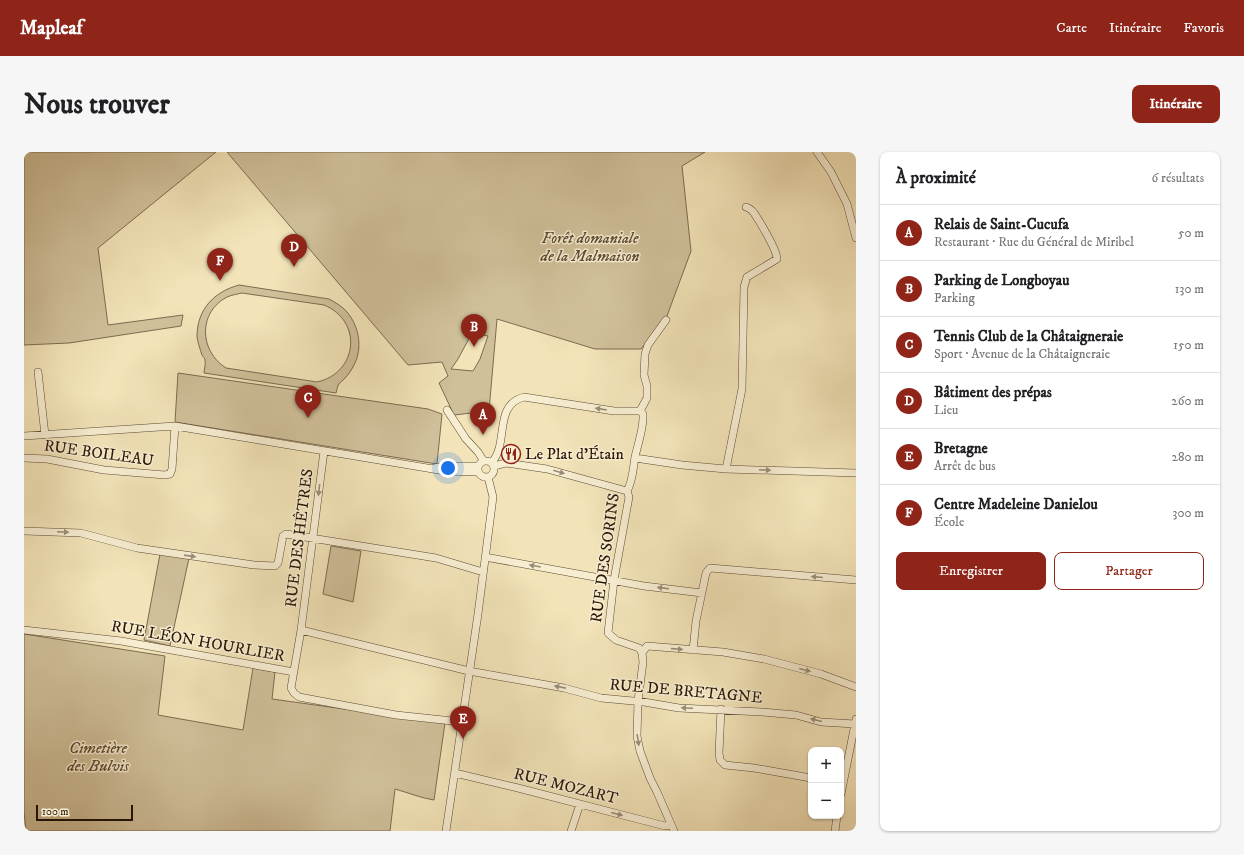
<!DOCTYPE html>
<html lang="fr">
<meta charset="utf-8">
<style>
:root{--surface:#fff;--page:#f6f6f6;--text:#202124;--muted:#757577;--line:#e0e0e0;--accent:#8f2418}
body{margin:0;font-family:"IM FELL DW Pica",serif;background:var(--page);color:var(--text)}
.controls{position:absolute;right:12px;bottom:12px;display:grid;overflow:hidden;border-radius:8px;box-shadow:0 1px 3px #0004}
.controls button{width:36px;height:36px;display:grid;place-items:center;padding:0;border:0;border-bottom:1px solid var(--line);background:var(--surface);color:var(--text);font:20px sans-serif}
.scale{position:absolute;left:12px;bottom:10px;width:97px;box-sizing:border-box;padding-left:4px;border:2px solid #291606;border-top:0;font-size:11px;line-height:14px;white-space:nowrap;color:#291606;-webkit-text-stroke:3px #f7edd1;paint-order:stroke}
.you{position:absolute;left:424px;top:316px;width:14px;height:14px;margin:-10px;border:3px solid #fff;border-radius:50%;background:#1a73e8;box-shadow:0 0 0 6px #1a73e833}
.badge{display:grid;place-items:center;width:26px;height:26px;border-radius:50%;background:var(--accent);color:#fff;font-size:13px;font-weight:700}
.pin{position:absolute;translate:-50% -33px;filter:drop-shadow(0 1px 2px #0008)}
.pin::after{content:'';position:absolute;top:21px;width:14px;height:12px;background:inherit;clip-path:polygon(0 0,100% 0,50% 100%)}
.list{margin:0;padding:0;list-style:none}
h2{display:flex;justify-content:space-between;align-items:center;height:52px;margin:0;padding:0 16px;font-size:17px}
h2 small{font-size:13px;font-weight:400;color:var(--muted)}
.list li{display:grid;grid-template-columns:26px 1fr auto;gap:12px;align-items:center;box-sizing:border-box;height:56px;padding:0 16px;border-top:1px solid var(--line)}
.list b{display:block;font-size:15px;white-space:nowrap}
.list p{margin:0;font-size:13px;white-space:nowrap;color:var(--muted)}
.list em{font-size:13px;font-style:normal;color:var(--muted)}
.actions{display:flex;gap:8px;padding:12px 16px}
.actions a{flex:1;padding:9px 0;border:1px solid var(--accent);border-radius:8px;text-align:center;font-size:14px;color:var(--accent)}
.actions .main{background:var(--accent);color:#fff}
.map{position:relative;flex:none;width:832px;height:679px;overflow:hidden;border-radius:8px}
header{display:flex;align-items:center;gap:24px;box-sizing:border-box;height:56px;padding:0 20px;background:var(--accent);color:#fff}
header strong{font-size:19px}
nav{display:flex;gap:22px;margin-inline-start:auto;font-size:14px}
.intro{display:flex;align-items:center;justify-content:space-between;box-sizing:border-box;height:96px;padding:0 24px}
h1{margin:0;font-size:28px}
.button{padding:10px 18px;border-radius:8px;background:var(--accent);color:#fff;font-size:14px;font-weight:700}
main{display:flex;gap:24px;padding:0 24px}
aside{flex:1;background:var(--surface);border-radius:8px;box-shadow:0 1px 3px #0004}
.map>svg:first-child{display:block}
.green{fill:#d0c09a;stroke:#7c6b50;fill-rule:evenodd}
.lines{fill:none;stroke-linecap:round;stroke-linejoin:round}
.street-casing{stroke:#5b4932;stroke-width:8}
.street{stroke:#f7edd1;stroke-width:7}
.oneway{fill:#9a8c76}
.labels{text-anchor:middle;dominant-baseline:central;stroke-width:3;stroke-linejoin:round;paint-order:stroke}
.park-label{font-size:16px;font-style:italic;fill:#5b4932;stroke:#f7edd1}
.street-label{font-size:16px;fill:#291606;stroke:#f7edd1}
.poi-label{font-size:16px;fill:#291606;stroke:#f7edd1;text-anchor:start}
</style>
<header>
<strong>Mapleaf</strong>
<nav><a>Carte</a><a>Itinéraire</a><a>Favoris</a></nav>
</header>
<div class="intro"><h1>Nous trouver</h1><a class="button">Itinéraire</a></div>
<main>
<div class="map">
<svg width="832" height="679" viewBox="0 0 832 679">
<rect width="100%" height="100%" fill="#f2e3b8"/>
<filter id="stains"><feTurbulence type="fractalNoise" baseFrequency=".005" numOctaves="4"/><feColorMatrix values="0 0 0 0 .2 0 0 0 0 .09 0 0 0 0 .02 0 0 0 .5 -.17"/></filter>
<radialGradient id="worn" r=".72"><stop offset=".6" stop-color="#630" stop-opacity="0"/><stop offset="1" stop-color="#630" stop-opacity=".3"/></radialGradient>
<path class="green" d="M0 0H192L74 96 84 173 159 163 157 174 45 191 0 193Z
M203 0H681L658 14 667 99 643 164 617 197H571L473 167 465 259 430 263 415 231 424 224 418 210 384 213ZM448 181 464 184 456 207 449 219 427 217 434 207Z
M215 133 305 147C312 151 318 154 323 160 335 174 339 196 330 213 328 217 325 222 321 226 320 228 316 230 315 232 313 234 313 239 312 241L180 221C180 217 182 212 181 208 181 206 179 205 178 203 176 197 174 191 173 185 173 157 190 140 215 133ZM218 141 300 153C339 169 334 221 293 230L202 216C175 199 174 160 203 145 208 143 213 142 218 141Z
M154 221 404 257 418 262 413 312 151 270Z
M307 394 337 399 329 450 299 442Z
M136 402 165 406 146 494 120 488Z
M0 482 141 504 134 563 219 578 229 516 251 520 248 547 421 571 410 648C397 646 385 641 371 637L366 679H2L0 659Z"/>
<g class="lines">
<g class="street-casing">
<path id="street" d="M793 0 807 20 823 52 832 86
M642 168 624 193 621 202 620 223 623 234V246L616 259 619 262C620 276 614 291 611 305 609 316 609 329 603 339L605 345 590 428 584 481 592 488 615 496 618 501 619 510 614 549 613 584 616 599 626 626 633 640 650 679
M14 220 21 283
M423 258 442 287 454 300 459 308
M0 284 151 274 421 319 453 320
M0 306 23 307 80 318 141 323 146 322 148 317 151 274
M611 306 658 313 702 317 832 321
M454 317a8 8 0 1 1 16 0a8 8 0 1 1-16 0Z
M468 310C485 292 469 253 500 245L590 259H616
M470 314 482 311 523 317 603 339
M410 316 421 314H454
M702 317 718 237 720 135 723 125 753 107C753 98 736 70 730 61 728 58 725 56 722 55
M0 379 57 381 113 396 230 413 251 414 254 411 259 384 262 382 412 406 459 420
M461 405 620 434 678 441
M0 478 97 489 270 520
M277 478 300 299
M669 498 672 469 682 421 686 416 832 428
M618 501 623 494 699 500 740 507 797 522 832 535
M697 557 695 601 696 608 701 613 730 616 787 626
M438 570 372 563 275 545 270 541 267 536 277 478 445 519 540 536 577 546 609 549H614L655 556 738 560 772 563 797 570 831 572
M431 621 494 636 641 674 647 673
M817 642 832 567
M422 679 454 462 469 345 464 325
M547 679 556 652
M811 679 813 664"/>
</g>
<use href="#street" class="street"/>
</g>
<defs><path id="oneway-solid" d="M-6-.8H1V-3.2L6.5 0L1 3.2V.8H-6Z"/></defs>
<g class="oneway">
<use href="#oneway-solid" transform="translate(577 257) rotate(-171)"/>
<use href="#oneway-solid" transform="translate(741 318) rotate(2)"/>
<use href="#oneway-solid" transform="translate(535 320) rotate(16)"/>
<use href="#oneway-solid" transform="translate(295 338) rotate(97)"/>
<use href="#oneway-solid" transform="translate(39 380) rotate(2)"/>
<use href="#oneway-solid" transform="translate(166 404) rotate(8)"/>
<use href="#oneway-solid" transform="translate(511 414) rotate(-170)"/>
<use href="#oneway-solid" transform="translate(793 425) rotate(-175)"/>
<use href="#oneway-solid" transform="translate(639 436) rotate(-173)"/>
<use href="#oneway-solid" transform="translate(653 497) rotate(4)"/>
<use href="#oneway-solid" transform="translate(781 518) rotate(15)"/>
<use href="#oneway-solid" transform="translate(536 535) rotate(-169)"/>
<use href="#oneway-solid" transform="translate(663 556) rotate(-178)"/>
<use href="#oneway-solid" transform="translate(792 568) rotate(-166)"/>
<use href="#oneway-solid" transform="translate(614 588) rotate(81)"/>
<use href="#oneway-solid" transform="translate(593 662) rotate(14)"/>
</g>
<defs>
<g id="restaurant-ring" transform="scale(1)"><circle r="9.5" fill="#f7edd1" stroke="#8f2418" stroke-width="1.5"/><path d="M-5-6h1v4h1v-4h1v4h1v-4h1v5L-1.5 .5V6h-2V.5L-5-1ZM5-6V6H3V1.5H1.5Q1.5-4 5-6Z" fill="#8f2418"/></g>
</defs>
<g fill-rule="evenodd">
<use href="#restaurant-ring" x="487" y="302"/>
</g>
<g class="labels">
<g class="park-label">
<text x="566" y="86">Forêt domaniale<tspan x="566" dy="18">de la Malmaison</tspan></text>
<text x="74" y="596">Cimetière<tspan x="74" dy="18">des Bulvis</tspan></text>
</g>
<g class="street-label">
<text transform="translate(75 301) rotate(8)">RUE BOILEAU</text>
<text transform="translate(275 386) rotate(-83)">RUE DES HÊTRES</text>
<text transform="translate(581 406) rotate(-82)">RUE DES SORINS</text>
<text transform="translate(174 489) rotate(10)">RUE LÉON HOURLIER</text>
<text transform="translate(662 539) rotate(5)">RUE DE BRETAGNE</text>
<text transform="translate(542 634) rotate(14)">RUE MOZART</text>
</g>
<g class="poi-label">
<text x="501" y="302">Le Plat d'Étain</text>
</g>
</g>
<rect width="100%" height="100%" filter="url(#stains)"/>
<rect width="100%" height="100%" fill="url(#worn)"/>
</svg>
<div class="controls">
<button>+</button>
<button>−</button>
</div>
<div class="scale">100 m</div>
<div class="you"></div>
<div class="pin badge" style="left:459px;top:283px">A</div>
<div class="pin badge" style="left:450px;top:195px">B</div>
<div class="pin badge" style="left:284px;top:266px">C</div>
<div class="pin badge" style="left:270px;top:115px">D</div>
<div class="pin badge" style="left:439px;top:587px">E</div>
<div class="pin badge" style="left:196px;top:129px">F</div>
</div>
<aside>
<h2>À proximité<small>6 résultats</small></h2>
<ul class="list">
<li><span class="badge">A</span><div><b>Relais de Saint-Cucufa</b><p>Restaurant · Rue du Général de Miribel</p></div><em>50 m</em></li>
<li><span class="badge">B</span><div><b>Parking de Longboyau</b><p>Parking</p></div><em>130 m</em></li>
<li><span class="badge">C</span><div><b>Tennis Club de la Châtaigneraie</b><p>Sport · Avenue de la Châtaigneraie</p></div><em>150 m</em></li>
<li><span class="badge">D</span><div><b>Bâtiment des prépas</b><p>Lieu</p></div><em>260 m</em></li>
<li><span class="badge">E</span><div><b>Bretagne</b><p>Arrêt de bus</p></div><em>280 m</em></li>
<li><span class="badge">F</span><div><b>Centre Madeleine Danielou</b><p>École</p></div><em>300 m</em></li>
</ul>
<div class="actions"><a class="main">Enregistrer</a><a>Partager</a></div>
</aside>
</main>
